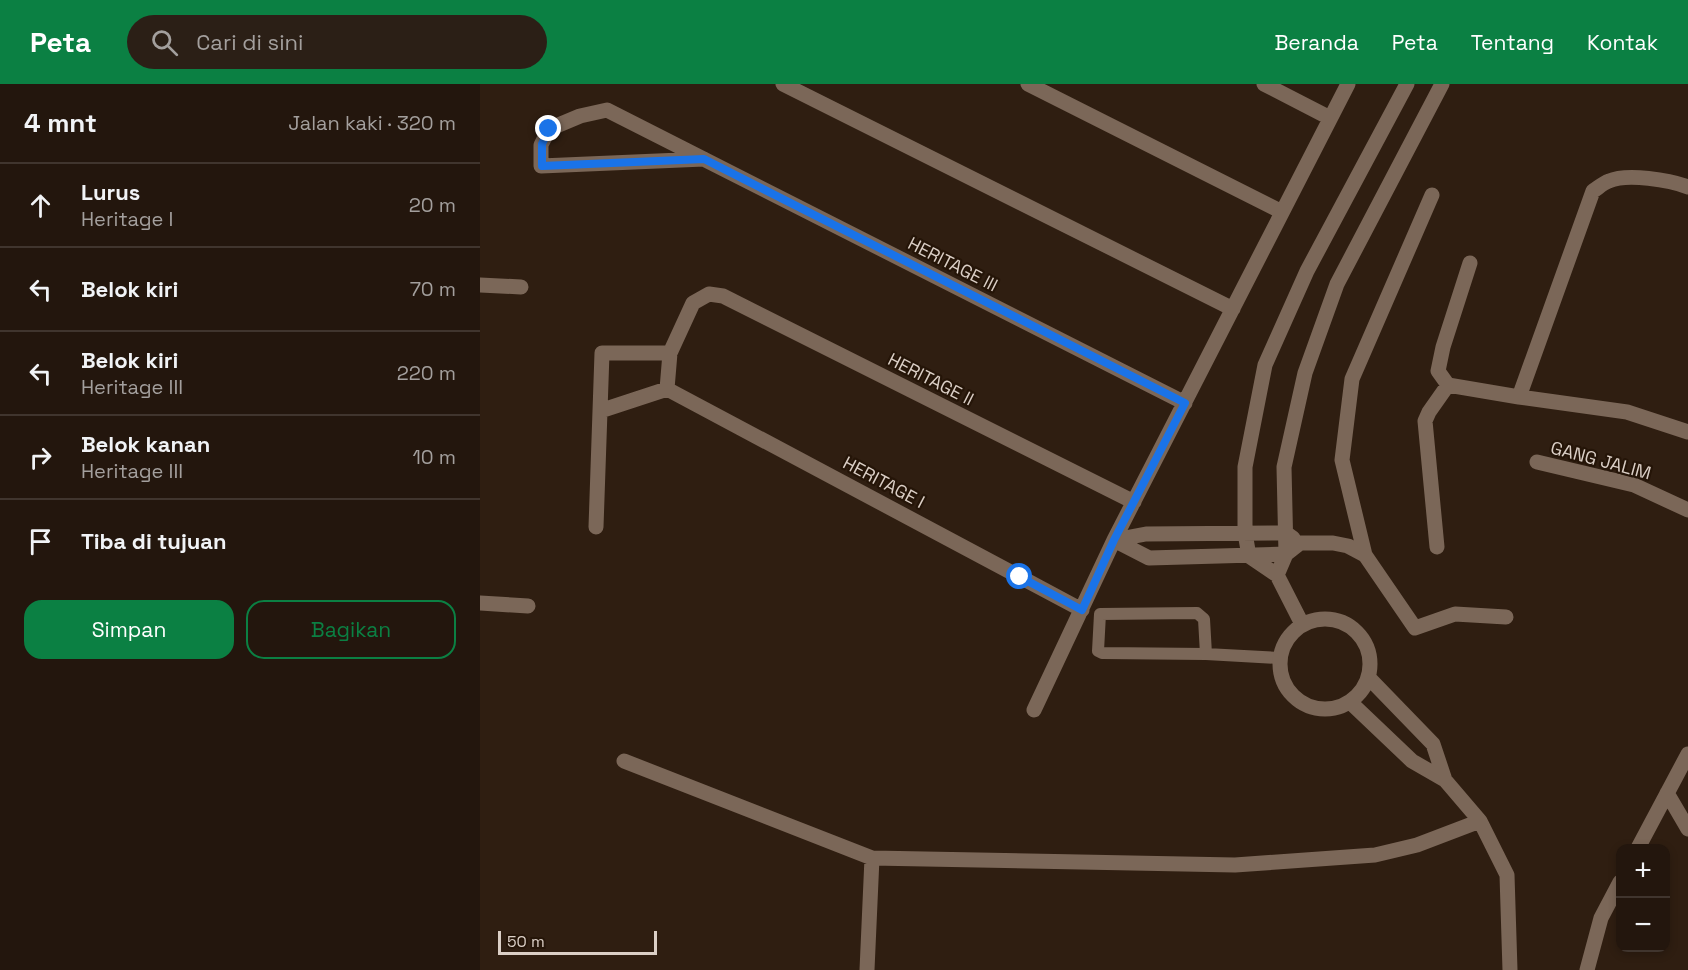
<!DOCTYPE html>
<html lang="id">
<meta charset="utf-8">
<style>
:root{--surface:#23160d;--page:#2b1f16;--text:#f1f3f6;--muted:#a39f9d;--line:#40352e;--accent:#0b8043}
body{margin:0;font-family:"Space Grotesk",sans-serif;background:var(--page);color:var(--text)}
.controls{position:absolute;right:18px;bottom:18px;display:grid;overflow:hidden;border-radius:12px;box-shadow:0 3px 9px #0003}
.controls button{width:54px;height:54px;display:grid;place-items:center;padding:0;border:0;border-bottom:2px solid var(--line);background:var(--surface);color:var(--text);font:30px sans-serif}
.scale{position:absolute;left:18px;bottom:15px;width:159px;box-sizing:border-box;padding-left:6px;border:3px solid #dbcfc6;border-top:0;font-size:16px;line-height:21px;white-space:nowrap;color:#dbcfc6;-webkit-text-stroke:4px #251508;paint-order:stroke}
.stop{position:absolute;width:18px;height:18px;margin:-14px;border:4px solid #1a73e8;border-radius:50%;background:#fff}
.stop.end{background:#1a73e8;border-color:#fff;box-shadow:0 2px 6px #0008}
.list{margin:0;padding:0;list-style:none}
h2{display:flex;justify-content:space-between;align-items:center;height:78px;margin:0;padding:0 24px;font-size:26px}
h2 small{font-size:20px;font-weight:400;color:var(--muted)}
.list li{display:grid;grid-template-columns:39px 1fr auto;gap:18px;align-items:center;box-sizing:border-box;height:84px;padding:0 24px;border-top:2px solid var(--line)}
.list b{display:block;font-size:22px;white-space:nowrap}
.list p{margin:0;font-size:20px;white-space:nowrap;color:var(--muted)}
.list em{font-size:20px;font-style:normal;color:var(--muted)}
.actions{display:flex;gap:12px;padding:18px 24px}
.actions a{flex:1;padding:14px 0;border:2px solid var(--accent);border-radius:18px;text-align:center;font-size:21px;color:var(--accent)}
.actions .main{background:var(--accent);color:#fff}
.icon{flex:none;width:33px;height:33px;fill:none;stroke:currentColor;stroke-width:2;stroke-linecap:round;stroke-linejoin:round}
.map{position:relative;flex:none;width:1208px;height:886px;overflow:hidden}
header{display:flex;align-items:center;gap:36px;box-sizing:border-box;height:84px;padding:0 30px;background:var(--accent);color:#fff}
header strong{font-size:28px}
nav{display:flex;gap:33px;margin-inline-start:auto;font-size:21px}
.search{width:420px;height:54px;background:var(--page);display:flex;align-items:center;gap:15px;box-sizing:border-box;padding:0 21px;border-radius:33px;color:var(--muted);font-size:22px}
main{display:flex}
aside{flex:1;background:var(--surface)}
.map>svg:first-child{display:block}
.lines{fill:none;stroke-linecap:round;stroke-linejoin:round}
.service{stroke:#7b6758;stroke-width:12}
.minor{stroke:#7b6758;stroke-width:15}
.tertiary{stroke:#7b6758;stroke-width:15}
.route{stroke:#1a73e8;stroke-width:8}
.labels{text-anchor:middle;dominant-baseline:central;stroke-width:4.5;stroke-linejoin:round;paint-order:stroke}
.street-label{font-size:18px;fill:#dbcfc6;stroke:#251508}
</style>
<header>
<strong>Peta</strong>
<div class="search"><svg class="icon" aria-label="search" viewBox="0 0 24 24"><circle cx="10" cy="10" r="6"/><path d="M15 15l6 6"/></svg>Cari di sini</div>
<nav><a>Beranda</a><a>Peta</a><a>Tentang</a><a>Kontak</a></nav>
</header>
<main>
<aside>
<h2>4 mnt<small>Jalan kaki · 320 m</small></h2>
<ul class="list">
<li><svg class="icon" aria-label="ahead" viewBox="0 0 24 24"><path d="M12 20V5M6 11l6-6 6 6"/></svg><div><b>Lurus</b><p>Heritage I</p></div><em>20 m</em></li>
<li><svg class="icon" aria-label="left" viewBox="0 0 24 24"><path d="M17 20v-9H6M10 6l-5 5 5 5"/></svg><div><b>Belok kiri</b></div><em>70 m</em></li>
<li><svg class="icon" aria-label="left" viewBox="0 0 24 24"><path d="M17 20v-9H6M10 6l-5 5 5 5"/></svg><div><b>Belok kiri</b><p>Heritage III</p></div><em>220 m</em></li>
<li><svg class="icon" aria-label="right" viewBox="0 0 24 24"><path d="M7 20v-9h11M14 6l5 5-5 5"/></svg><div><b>Belok kanan</b><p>Heritage III</p></div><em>10 m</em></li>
<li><svg class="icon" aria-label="arrive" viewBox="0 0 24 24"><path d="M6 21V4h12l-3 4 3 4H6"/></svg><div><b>Tiba di tujuan</b></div></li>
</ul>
<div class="actions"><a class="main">Simpan</a><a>Bagikan</a></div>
</aside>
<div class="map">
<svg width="1208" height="886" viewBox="0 0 1208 886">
<rect width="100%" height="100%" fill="#2f1e11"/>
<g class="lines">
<path class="service" d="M726 570 724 535 717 529 620 530 618 567 622 569 726 570 799 574"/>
<path class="minor" d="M303 0 753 225
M548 0 802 128
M784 0 850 34
M224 75 61 82V61L69 45 100 32 127 26 705 319
M990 179 963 263 958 287 968 301 1039 313 1147 328 1208 348
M0 201 41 203
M187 305 190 269 213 219 229 210 243 212 654 418
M187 305 602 526
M1039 313 1113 107C1118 104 1123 99 1129 97 1147 89 1190 96 1208 103
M120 327 187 305
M1057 378 1154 401 1208 426
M116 443 122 269H190
M634 456 669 474 806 470 820 459H853L868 462 885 471 935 544 975 530 1026 533
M634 456 666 450 806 449 813 454
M957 463 945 337 949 328 968 301
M885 471 862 376 872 295 952 111
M797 491 806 470 804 383 825 289 857 200 962 0
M0 519 48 522
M800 580a45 45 0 1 1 90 0a45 45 0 1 1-90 0Z
M822 540 797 491 769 472 765 449V383L785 281 827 187 927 0
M889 594 953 660 965 696
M870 618 932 677 965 696 1000 737 1027 791 1030 886
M554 626 634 456 868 0
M144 677 392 774 755 781 895 771 937 761 1000 737
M387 886 392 774"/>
<path class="tertiary" d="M1187 709 1208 745
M1158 764 1208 670
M1107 886 1121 834 1140 798"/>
</g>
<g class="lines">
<path class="route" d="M69 45 62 60V82L224 75 705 319 634 456 602 526 540 493"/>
</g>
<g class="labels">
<g class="street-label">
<text transform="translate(473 180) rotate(27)">HERITAGE III</text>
<text transform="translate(451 295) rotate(27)">HERITAGE II</text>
<text transform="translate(1121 376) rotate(15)">GANG JALIM</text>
<text transform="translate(404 398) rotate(28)">HERITAGE I</text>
</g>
</g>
</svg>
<div class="controls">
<button>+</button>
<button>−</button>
</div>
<div class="scale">50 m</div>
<div class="stop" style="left:540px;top:493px"></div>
<div class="stop end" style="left:69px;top:45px"></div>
</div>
</main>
